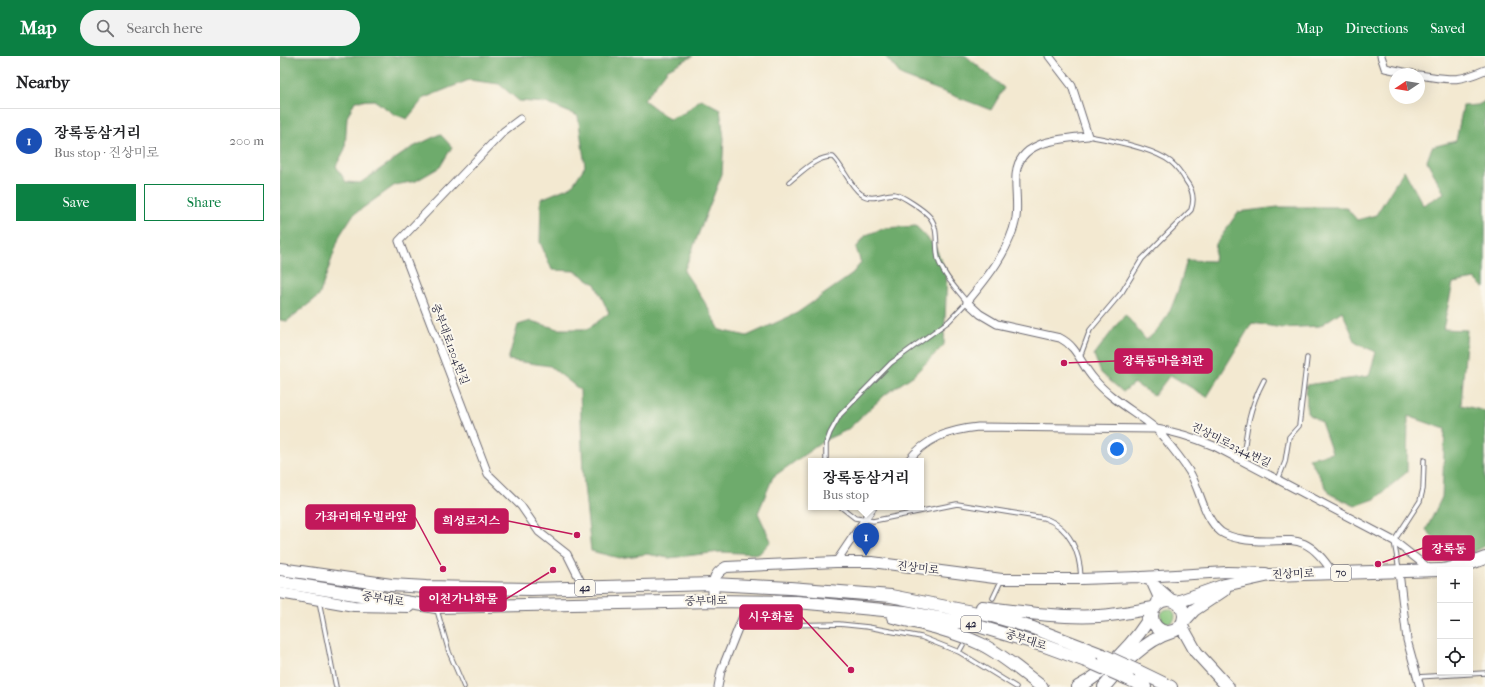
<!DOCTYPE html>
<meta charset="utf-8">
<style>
:root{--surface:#fff;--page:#f2f2f2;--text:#202124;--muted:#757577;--line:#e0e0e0;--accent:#0b8043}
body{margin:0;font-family:"IM FELL French Canon","Noto Serif KR",serif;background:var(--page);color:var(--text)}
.controls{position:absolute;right:12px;bottom:12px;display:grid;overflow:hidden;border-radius:0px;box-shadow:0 4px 16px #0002}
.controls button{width:36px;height:36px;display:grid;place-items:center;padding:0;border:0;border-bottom:1px solid var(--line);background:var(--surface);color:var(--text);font:20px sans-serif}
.compass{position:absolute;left:1109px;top:12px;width:36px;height:36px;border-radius:50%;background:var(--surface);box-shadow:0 4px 16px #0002;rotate:258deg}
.you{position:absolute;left:837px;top:393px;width:14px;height:14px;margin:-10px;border:3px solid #fff;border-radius:50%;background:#1a73e8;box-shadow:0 0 0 6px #1a73e833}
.badge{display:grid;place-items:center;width:26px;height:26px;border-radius:50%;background:var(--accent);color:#fff;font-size:13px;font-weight:700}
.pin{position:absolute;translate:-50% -33px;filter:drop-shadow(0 1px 2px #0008)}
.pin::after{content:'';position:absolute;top:21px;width:14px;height:12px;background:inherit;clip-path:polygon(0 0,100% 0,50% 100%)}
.popup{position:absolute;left:528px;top:402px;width:116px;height:52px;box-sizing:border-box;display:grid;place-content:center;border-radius:0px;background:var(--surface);filter:drop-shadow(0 1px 3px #0005);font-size:13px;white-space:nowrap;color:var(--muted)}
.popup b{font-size:15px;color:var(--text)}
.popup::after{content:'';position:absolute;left:50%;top:100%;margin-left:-8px;border:8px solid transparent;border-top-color:var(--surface)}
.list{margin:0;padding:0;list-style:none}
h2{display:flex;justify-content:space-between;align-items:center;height:52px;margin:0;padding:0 16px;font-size:17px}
h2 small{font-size:13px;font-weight:400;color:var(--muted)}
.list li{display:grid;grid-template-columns:26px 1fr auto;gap:12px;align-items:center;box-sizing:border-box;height:64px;padding:0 16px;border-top:1px solid var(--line)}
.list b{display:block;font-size:15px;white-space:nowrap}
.list p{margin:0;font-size:13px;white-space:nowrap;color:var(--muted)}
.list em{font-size:13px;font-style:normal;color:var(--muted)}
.actions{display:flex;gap:8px;padding:12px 16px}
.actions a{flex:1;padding:9px 0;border:1px solid var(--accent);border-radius:0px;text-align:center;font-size:14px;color:var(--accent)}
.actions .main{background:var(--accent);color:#fff}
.icon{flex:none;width:22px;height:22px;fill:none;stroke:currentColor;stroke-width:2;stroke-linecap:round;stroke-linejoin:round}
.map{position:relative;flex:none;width:1205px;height:631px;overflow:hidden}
header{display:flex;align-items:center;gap:24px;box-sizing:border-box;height:56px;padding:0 20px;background:var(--accent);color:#fff}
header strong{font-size:19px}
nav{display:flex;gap:22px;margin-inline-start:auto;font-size:14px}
.search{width:280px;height:36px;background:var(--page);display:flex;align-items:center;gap:10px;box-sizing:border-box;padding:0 14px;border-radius:22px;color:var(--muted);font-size:15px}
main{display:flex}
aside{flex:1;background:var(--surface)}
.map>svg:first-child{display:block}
.green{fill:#88c67c;stroke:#55745c}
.forest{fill:#6eab6c;stroke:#486654}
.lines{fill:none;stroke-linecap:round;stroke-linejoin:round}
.lane-casing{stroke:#6b6870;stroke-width:5.5}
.street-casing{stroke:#6b6870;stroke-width:9}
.secondary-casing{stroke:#6b6870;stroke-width:12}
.primary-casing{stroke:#6b6870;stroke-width:14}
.lane{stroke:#fff;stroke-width:3.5}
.street{stroke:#fff;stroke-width:7}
.secondary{stroke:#fff;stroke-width:10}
.primary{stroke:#fff;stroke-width:12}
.primary-bridge-casing{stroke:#6b6870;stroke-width:14;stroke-linecap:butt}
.primary-bridge{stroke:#fff;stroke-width:12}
.labels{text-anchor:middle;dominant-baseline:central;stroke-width:4;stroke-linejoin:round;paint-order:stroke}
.shield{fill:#fbf7ec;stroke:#636270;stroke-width:1}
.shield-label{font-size:10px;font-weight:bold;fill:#22223b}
.street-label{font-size:11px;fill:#22223b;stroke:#fbf7ec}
.leader{fill:none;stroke:#c2185b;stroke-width:1.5}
.callout-dot{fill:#c2185b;stroke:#fbf7ec;stroke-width:1.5}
.callout{fill:#c2185b;stroke:#c2185b;stroke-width:1.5}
.callout-label{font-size:12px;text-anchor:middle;font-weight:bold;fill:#fff}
</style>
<header>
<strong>Map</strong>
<div class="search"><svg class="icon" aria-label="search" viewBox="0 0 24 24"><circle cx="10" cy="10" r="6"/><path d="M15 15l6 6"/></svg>Search here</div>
<nav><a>Map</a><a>Directions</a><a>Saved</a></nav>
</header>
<main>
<aside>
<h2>Nearby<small></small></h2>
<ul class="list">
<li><span class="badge" style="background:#1a4fb4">1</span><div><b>장록동삼거리</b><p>Bus stop · 진상미로</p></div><em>200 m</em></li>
</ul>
<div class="actions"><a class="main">Save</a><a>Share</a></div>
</aside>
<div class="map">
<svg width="1205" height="631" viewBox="0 0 1205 631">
<rect width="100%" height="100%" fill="#fbf7ec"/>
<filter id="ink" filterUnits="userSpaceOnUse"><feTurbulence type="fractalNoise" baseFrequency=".025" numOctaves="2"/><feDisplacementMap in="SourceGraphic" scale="8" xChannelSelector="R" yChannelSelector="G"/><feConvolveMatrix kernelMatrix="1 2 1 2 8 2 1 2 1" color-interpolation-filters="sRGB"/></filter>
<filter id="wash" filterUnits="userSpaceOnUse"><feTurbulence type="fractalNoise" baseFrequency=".012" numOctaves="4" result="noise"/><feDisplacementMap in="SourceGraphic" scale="16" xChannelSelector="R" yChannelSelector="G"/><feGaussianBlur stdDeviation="0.9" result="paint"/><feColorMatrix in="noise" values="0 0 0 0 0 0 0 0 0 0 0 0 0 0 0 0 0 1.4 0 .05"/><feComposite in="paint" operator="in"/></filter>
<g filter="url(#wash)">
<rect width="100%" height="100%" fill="#f3e9d1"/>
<path class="green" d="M881 560a7 7 0 1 1 14 0a7 7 0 1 1-14 0Z"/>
<path class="forest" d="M0 0H413L388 13 364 44 389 63 404 57 421 43 440 53 444 82 442 118 404 215 424 245 440 274 467 280 517 257 570 220 581 207 576 192 586 179 605 172 636 170 655 190 667 218 664 289 634 319 606 338 567 374 545 384 493 421 478 457 491 485 479 498 440 496 389 502 367 498 339 502 311 495 303 420 300 334 270 310 228 304 238 269 251 265 278 273H308L329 257 315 228 295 215 272 214 260 186 261 143 292 130 305 110 298 60 266 47 239 45 219 28 189 24 144 42 127 63 114 58 94 44 75 45 67 61 65 93 56 110 66 126 80 127 131 92 160 78 172 91 160 111 136 125 115 129 73 159 60 179 39 240 7 265 0 264Z
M605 0H686L724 32 711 54 622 20Z
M1205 45V232L1195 223 1173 227 1163 273 1187 274 1181 349 1205 355V490L1187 500 1174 502 1146 474 1162 441 1165 373 1128 360 1127 416 1095 443 1075 450 1050 438 1029 402 1052 397 1041 366 1027 357 1026 329 1089 320 1096 296 1076 287 1062 255 1040 270 1002 272 972 267 927 341 890 319 874 340 854 327 843 336 821 317 814 299 845 258 866 284C891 266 899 232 907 204L934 205 936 188 958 156 998 151H1066L1077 164 1096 159 1124 114 1143 149 1164 137 1147 105 1152 91 1176 85 1183 50 1198 49Z"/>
</g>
<g filter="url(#ink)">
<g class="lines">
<g class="lane-casing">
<path id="lane" d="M509 126C522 116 536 100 553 101 564 112 569 129 581 138 592 146 603 138 614 138 622 139 645 155 650 161 660 174 654 192 659 206 665 221 677 234 687 246L669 265 611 307 560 359 550 377 546 388V405
M800 301 810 274 842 236 862 203 911 154C915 143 913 134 906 125 902 118 897 111 891 106 873 92 831 84 808 80
M963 406C966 374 969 352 984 324
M998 424 1005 406 1009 381 1019 370 1027 302
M561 451 575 462 593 465 677 448 764 462C790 471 800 496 801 522
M1119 513 1114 485 1140 445 1143 433 1144 404
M153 533 156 548
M713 542 721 525
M39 545 56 631
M472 549 483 561 502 569 559 568 588 571 641 581 679 596 736 631
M157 554 169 596 184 631
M679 596 683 589
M1137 621 1205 617"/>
</g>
<g class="street-casing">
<path id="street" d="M769 0 792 30 808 80C781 83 738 84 736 119 735 134 738 148 736 162 730 194 707 222 687 246L700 258 717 268 780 282C798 291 801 309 814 323 830 343 856 356 875 372 884 381 902 404 909 415 921 435 923 461 941 476 947 480 955 482 961 483 1007 492 1020 467 1053 517
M1101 0 1105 12 1133 18
M1139 19C1169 23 1176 27 1205 14
M240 63 224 75 119 185 208 418 241 450 259 476 287 498 304 532
M628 405C646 382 669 374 698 371L876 373C898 376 915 382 934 390L1114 485 1151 514
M556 506 593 451
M1119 516 1127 584 1140 631
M438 631 441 615 469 545"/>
</g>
<g class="secondary-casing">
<path id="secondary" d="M862 521 947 516 986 517
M873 529 878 540 877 548
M0 537 74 550 129 551
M434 545C433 530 431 519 446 511L556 506H592L722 523H801L858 521 869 524 892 544"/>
</g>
<g class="primary-casing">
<path id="primary" d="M0 513 111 529 146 531 251 533 433 528 510 532 611 540 712 560 753 572 823 599
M1163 514 1184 510 1205 502
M0 526 156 551 434 545 517 546 625 556 691 568 765 590 814 608
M872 560a16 16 0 1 1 32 0a16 16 0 1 1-32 0Z
M897 546 945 529 990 519 1160 514
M702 551C741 556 779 562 819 560 837 559 855 555 873 552
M613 561C643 568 674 575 701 588 723 599 742 616 762 631
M904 565 914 554 944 534
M901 569 916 596 948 631
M858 615 891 631
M848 623 865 631
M798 631C825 617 858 584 872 557
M824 631C842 609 865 584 892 576"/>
</g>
<use href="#lane" class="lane"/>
<use href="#street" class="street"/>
<use href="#secondary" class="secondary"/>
<use href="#primary" class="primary"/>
<g class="primary-bridge-casing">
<path id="primary-bridge" d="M823 599 858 615
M814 608 848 623"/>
</g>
<use href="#primary-bridge" class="primary-bridge"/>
</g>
</g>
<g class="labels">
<g class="shield">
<rect x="1051" y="509" width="20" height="16" rx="3"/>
<rect x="295" y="524" width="20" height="16" rx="3"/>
<rect x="681" y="560" width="20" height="16" rx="3"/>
</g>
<g class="shield-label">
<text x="1061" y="517">70</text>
<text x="305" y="532">42</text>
<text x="691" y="568">42</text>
</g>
<g class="street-label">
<text transform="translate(170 288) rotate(69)">중부대로1204번길</text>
<text transform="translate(951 389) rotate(26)">진상미로2344번길</text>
<text transform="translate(638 512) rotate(7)">진상미로</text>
<text transform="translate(1013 518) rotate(-2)">진상미로</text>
<text transform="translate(103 543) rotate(9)">중부대로</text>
<text transform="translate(426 545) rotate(-1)">중부대로</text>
<text transform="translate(746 584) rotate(18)">중부대로</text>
</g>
</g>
<path class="leader" d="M784 307L835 305M163 513L135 461M297 479L228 465M1098 508L1143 492M273 514L226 543M571 614L522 561"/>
<g class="callout-dot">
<circle cx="784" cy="307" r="4"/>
<circle cx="163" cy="513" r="4"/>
<circle cx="297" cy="479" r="4"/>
<circle cx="1098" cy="508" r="4"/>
<circle cx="273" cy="514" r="4"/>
<circle cx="571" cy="614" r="4"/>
</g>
<g class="callout">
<rect x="835" y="293" width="97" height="24" rx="4"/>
<rect x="26" y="449" width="109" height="24" rx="4"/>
<rect x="155" y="453" width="73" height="24" rx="4"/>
<rect x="1143" y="480" width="51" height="24" rx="4"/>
<rect x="140" y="531" width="86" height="24" rx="4"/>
<rect x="460" y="549" width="62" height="24" rx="4"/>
</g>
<g class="callout-label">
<text x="883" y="309">장록동마을회관</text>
<text x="81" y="465">가좌리태우빌라앞</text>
<text x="191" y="469">희성로지스</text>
<text x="1169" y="497">장록동</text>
<text x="183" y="547">이천가나화물</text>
<text x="491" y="565">시우화물</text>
</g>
</svg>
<div class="controls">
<button>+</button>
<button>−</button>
<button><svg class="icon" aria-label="locate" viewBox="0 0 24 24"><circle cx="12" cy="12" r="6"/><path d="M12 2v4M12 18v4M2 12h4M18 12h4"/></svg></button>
</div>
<svg class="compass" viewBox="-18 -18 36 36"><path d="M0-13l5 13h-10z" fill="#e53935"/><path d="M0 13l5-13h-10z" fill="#757577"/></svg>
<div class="you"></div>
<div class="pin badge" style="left:586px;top:500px;background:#1a4fb4">1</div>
<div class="popup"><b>장록동삼거리</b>Bus stop</div>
</div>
</main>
